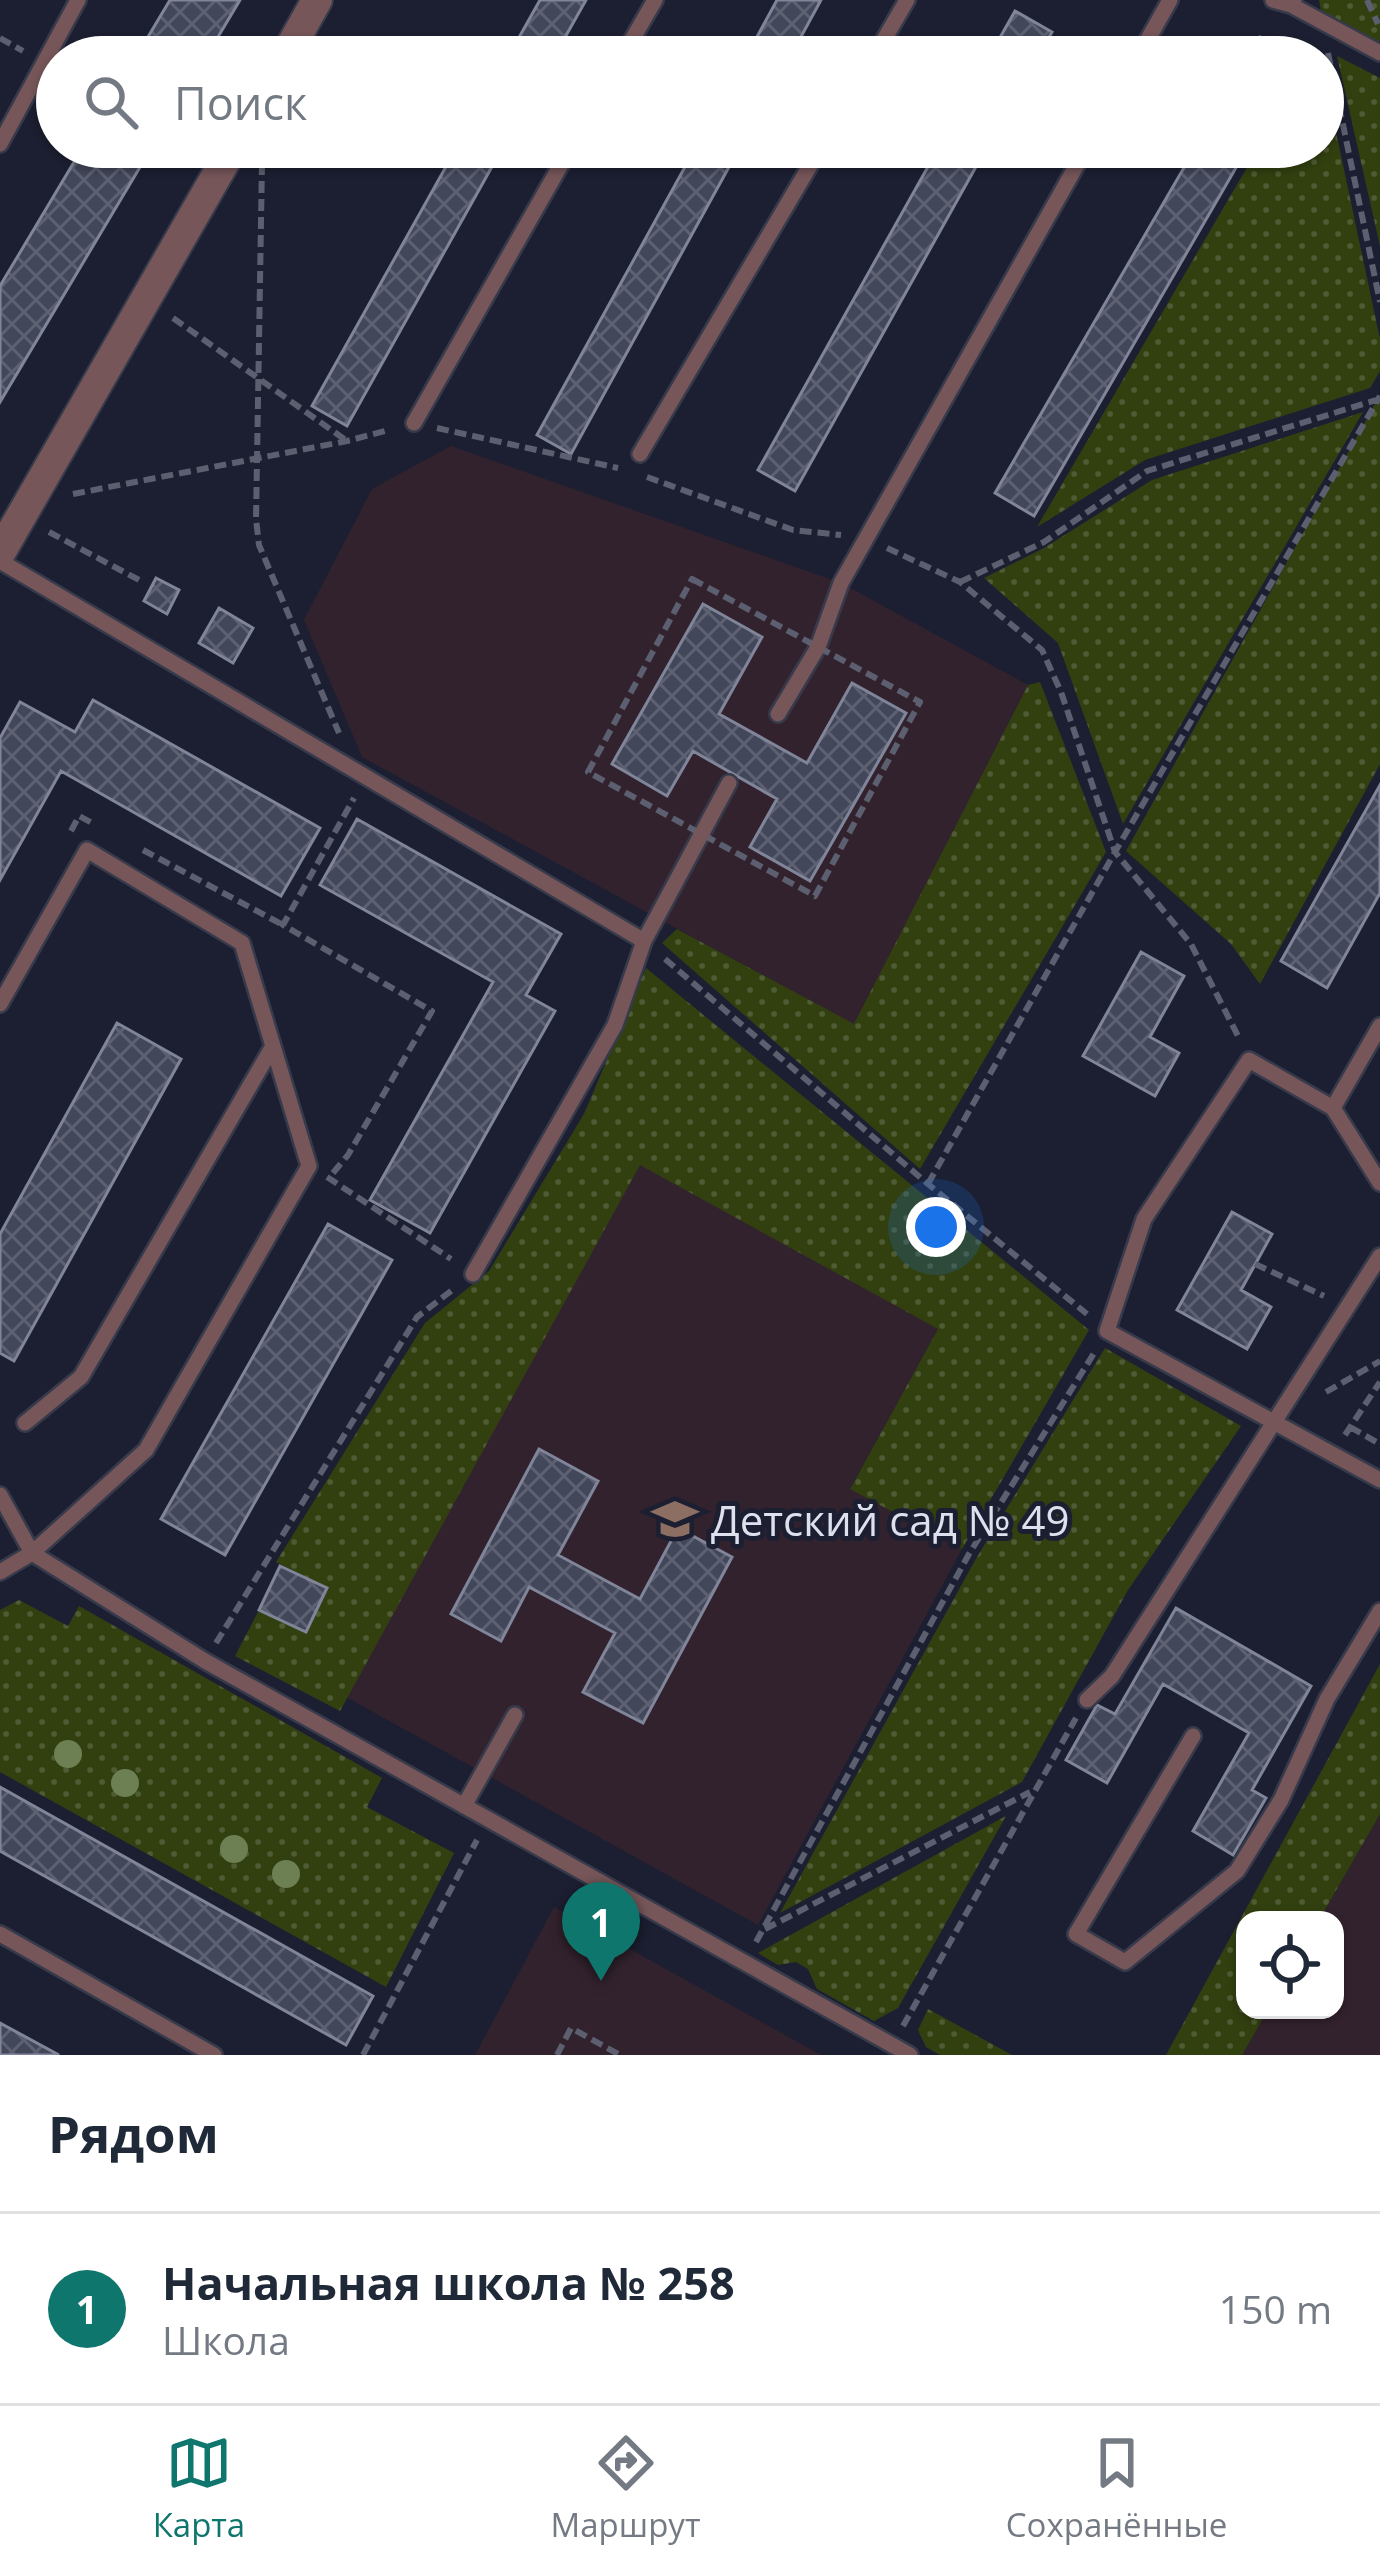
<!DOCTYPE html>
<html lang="ru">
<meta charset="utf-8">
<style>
:root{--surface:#fff;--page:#f2f2f3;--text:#1f2937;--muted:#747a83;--line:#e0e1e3;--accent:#0f766e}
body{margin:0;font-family:"Open Sans",sans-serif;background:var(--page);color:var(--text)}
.controls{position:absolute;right:36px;bottom:36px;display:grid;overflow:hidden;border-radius:24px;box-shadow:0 3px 9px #0004}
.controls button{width:108px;height:108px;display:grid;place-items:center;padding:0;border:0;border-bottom:3px solid var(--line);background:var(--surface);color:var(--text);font:60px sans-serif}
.you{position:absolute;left:936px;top:1227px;width:42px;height:42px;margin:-30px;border:9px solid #fff;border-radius:50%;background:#1a73e8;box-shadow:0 0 0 18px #1a73e833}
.badge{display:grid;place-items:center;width:78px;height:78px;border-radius:50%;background:var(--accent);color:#fff;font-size:39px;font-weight:700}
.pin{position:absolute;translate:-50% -99px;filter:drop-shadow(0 3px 6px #0008)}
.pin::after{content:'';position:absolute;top:63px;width:42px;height:36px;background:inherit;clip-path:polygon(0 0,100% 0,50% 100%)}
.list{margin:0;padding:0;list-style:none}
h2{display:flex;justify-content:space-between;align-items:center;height:156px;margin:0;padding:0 48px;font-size:51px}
h2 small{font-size:39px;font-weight:400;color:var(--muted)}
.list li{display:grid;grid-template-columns:78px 1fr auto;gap:36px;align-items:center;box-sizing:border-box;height:192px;padding:0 48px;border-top:3px solid var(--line)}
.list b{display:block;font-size:45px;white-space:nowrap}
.list p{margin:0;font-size:39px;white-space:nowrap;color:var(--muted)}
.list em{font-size:39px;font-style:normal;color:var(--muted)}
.icon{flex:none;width:66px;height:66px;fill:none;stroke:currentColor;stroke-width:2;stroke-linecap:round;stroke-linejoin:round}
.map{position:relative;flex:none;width:1380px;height:2055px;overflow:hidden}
.search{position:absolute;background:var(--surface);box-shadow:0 3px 9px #0004;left:36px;right:36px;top:36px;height:132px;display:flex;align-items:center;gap:30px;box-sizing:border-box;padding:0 42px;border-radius:66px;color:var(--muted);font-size:45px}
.sheet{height:348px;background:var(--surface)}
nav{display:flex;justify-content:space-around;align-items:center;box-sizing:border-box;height:168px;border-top:3px solid var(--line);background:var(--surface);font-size:33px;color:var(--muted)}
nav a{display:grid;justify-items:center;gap:6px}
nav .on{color:var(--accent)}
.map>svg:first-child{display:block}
.education{fill:#32222d}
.grass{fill:url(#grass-dots)}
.building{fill:url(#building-cross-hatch);stroke:#80859a;stroke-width:3}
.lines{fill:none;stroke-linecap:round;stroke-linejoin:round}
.service-casing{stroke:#373a4b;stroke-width:20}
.minor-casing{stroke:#373a4b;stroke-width:34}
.path{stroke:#5c5f6f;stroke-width:6;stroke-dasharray:12 6;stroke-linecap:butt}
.service{stroke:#765659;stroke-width:15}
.minor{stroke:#765659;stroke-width:30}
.tree{fill:#6d8054}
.labels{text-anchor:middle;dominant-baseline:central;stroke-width:10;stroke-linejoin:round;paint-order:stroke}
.poi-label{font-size:42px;fill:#dee1ed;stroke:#1c1f31;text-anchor:start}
</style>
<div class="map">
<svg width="1380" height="2055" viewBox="0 0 1380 2055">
<defs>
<pattern id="grass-dots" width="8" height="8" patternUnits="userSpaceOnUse" patternTransform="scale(3)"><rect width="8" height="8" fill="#324010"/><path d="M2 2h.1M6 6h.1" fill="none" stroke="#4f5b33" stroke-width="1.8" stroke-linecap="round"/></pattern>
<pattern id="building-cross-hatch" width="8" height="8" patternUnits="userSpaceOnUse" patternTransform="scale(3)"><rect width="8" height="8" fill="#42475a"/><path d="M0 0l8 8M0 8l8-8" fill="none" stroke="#5d6172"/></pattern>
</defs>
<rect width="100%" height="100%" fill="#1c1f31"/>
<path class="education" d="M451 446 841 583 1028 685 854 1025 362 757 304 620 372 489Z
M640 1164 938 1329 850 1488 962 1549 758 1925 346 1697Z
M1380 1814V2055H1242L1268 2010H1335V1920H1319Z
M554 1907 821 2055H475Z"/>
<path class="grass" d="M1319 0H1380V43L1321 11Z
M1337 56 1380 78V246Z
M1323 71 1380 339V371L1370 388 1145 460 1037 527 1259 147H1323Z
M1380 395V764L1260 984 1231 944 1126 851Z
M1363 412 1123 824 1058 643 984 578 1044 548 1152 480Z
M1040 682 1106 852 920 1169 662 943 677 929 854 1024 1028 685Z
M646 968 1089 1330 962 1549 850 1489 938 1329 640 1165 340 1711 235 1656 259 1610 307 1631 327 1588 276 1562 425 1323 489 1271 584 1114Z
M1105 1348 1241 1426 1128 1590 1022 1782 780 1913 977 1557Z
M19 1600 68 1626 79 1606 382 1778 367 1807 454 1853 386 1987 0 1772V1610Z
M1380 1664V1814L1319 1920H1245V2010H1268L1242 2055H1166Z
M1006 1816 898 2008 874 2021 817 1989 808 1969 796 1962 778 1965 758 1953Z
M928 2009 1012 2055H940L926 2047 918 2030Z"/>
<path class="building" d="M170 0H240L206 57H136Z
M540 0H586L554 57H508Z
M777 0H821L790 57H746Z
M1015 11 1052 32 1038 57H989Z
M1260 37 1296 57H1249Z
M83 147H152L0 402V286Z
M457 147H503L347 426 312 406Z
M696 147H740L571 454 537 435Z
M939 147H987L795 491 758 470Z
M1196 147H1248L1034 516 995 493Z
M156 578 179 590 167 614 144 601Z
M703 604 762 637 719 714 807 763 852 683 906 713 810 881 750 847 777 799 693 751 667 796 612 764Z
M219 608 253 628 233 663 199 643Z
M93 700 320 828 281 896 61 771 0 880V738L20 702 75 732Z
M1380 785V893L1327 988 1281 961Z
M357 819 561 934 526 995 555 1011 430 1233 370 1200 493 982 320 885Z
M1141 952 1184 976 1150 1037 1179 1053 1155 1096 1083 1056Z
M117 1023 181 1059 14 1361 0 1353V1234Z
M1232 1212 1272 1234 1241 1290 1271 1307 1247 1349 1177 1310Z
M328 1224 392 1260 225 1555 161 1519Z
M539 1449 598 1481 558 1555 640 1599 678 1528 732 1557 643 1723 583 1692 615 1633 529 1587 501 1641 451 1614Z
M280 1566 327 1588 306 1632 259 1610Z
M1176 1608 1311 1686 1252 1790 1266 1798 1233 1855 1193 1831 1249 1733 1163 1684 1107 1783 1066 1760 1097 1705 1115 1714Z
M0 1787 373 1996 346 2045 0 1851Z
M0 2023 59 2055H0Z"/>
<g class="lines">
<g class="service-casing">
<path id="service" d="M1273 0 1291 5 1294 0
M1291 5 1380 53
M622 57 655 0
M874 57 907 0
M1138 57 1170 0
M0 144 78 0
M414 423 571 147
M640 454 821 147
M0 561 644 941
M778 714 818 647 841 583 1087 147
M0 1004 87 850 242 943 309 1166 146 1450 32 1553 0 1572
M1380 1026 1333 1108 1380 1183
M1333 1108 1249 1060 1144 1219 1107 1331 1380 1480
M473 1274 615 1025 644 941 729 783
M25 1423 81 1377 273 1046
M0 1495 32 1553 205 1661 910 2055
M1087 1700 1112 1676 1380 1256
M1193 1736 1076 1934 1125 1962 1237 1871 1281 1800 1327 1699 1380 1611
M464 1806 515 1715
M0 1934 214 2055"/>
</g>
<g class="minor-casing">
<path id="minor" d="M285 57 317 0
M0 553 233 147"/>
</g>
<path class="path" d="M1367 0 1378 24
M0 38 23 51
M1328 53 1380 302
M262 163 256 519 259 545 339 733
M173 318 347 441
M437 428 618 468
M647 477 793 530 841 535
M73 494 347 441 389 430
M49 532 141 581
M887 548 960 582 1042 650 1061 692 1115 852 1191 944 1240 1040
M692 579 920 702 815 896 588 772Z
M960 582 1044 542 1147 471 1376 400
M71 831 79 816 94 824
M143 850 283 925
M665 959 928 1184 1087 1314
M333 1173 348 1155 432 1011 283 925 354 798
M327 1177 451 1259
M928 1184 1115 852 1380 396
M1255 1264 1324 1296
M1326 1392 1380 1361
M1350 1427 1380 1444
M1345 1435 1380 1382
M216 1643 417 1317 455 1288
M765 1929 1030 1792
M756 1942 969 1554 1096 1350
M903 2026 1076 1718
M363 2055 477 1840
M557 2055 571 2028 620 2055"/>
<use href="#service" class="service"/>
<use href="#minor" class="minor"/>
</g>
<g class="tree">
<circle cx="68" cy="1754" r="14"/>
<circle cx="125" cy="1783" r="14"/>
<circle cx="234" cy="1849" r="14"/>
<circle cx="286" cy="1874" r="14"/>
</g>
<defs>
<g id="school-bare" transform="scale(3.6)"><path d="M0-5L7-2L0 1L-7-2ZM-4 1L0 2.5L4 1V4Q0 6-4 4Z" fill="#8d6e63" stroke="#1c1f31" stroke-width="2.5" paint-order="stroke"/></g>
</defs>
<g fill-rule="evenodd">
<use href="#school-bare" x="675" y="1519"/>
</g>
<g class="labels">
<g class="poi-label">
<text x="711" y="1519">Детский сад № 49</text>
</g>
</g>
</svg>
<div class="controls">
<button><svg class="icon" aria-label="locate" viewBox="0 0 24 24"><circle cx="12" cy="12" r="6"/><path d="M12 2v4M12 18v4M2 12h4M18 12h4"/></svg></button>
</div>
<div class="you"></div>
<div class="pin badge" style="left:601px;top:1981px">1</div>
<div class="search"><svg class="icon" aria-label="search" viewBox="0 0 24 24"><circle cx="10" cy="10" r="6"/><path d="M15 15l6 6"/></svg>Поиск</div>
</div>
<section class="sheet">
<h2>Рядом<small></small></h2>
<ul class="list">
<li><span class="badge">1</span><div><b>Начальная школа № 258</b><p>Школа</p></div><em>150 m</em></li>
</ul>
</section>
<nav>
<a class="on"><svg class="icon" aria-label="map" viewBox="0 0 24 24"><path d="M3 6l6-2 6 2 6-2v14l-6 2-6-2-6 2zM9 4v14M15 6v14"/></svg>Карта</a>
<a><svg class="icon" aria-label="directions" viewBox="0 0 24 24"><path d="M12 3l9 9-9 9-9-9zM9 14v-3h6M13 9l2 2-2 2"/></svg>Маршрут</a>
<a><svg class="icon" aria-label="saved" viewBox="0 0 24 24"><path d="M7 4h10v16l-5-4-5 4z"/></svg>Сохранённые</a>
</nav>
